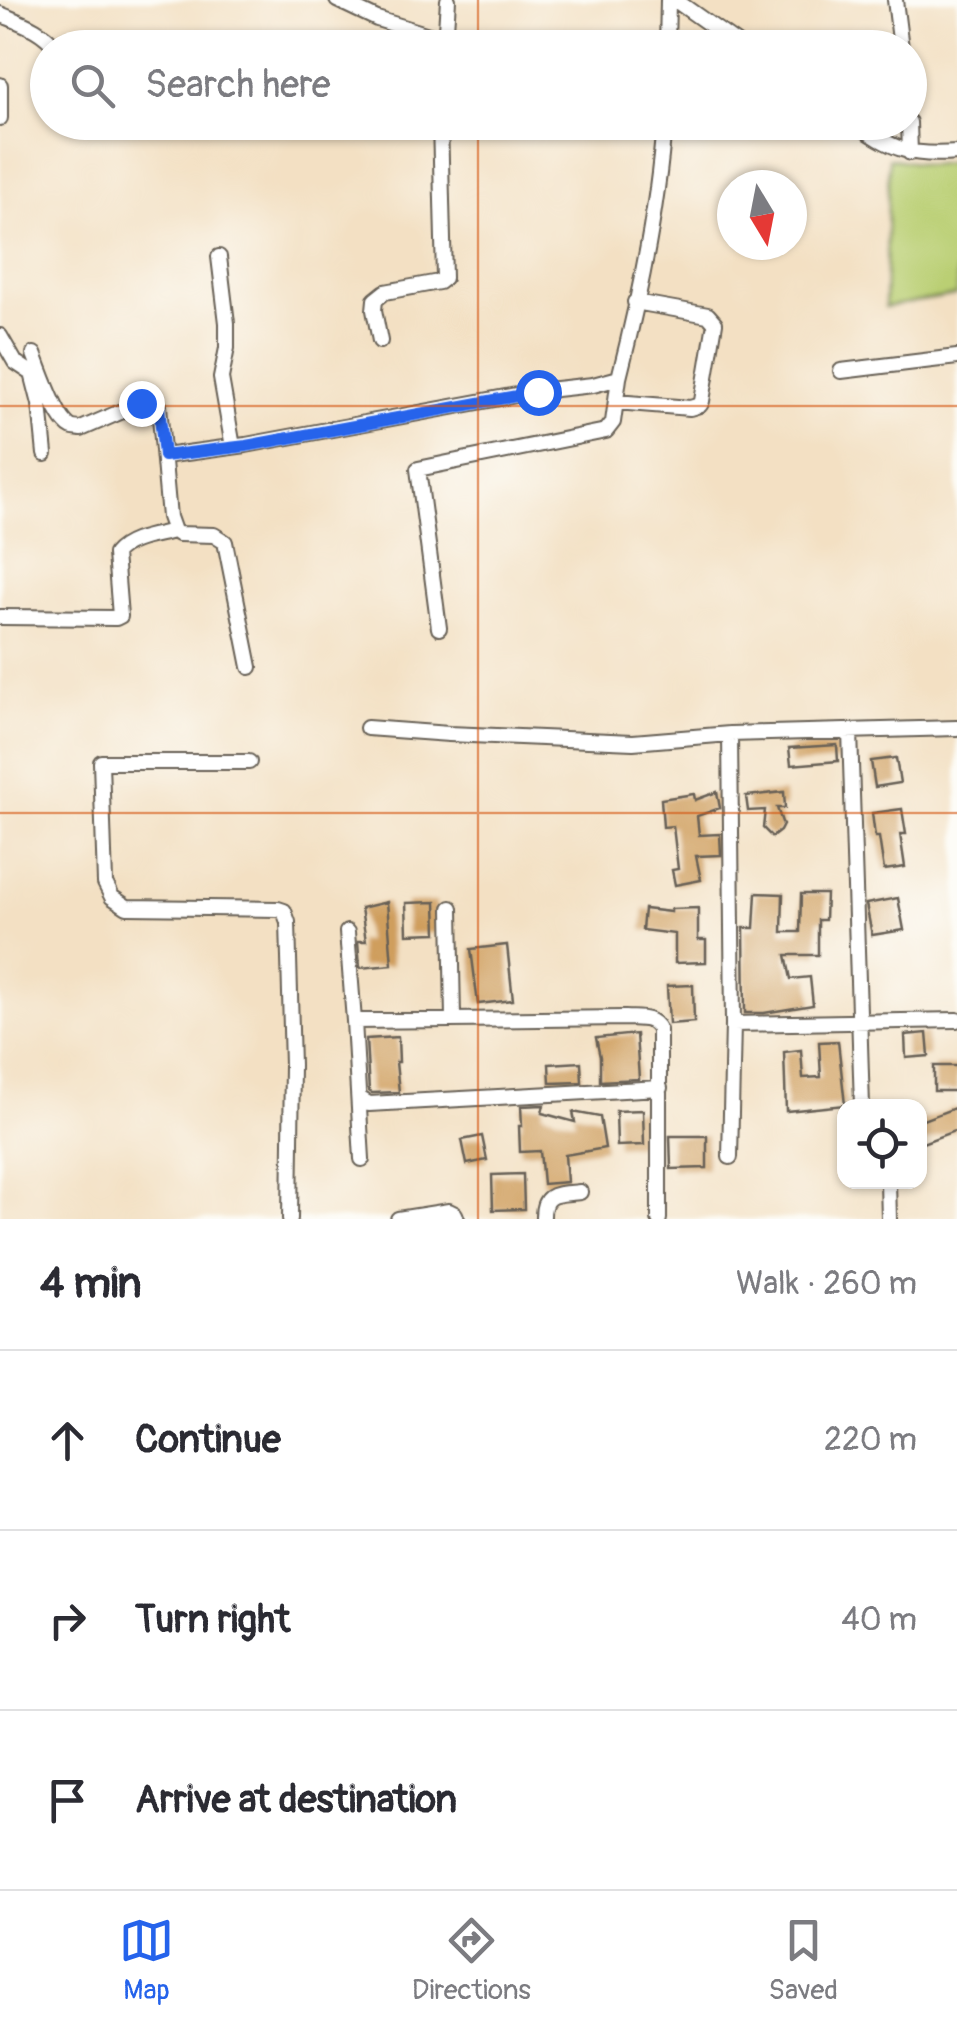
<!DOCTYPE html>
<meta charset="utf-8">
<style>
:root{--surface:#fff;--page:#f7f7f7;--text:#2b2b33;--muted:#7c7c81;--line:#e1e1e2;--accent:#2563eb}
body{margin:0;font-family:Pangolin,sans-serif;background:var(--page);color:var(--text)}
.controls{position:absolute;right:30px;bottom:30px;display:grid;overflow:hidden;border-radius:20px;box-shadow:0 2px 8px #0004}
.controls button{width:90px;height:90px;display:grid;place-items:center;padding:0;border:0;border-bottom:2px solid var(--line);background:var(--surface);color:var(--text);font:50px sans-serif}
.compass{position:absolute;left:717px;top:170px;width:90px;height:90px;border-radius:50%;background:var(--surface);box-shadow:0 2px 8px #0004;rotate:170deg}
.stop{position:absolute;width:30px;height:30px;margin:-22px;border:8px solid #2563eb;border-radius:50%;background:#fff}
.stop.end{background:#2563eb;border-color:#fff;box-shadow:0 2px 10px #0008}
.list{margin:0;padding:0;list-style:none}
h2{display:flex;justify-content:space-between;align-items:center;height:130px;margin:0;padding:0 40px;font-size:42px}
h2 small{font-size:32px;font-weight:400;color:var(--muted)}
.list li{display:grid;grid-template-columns:65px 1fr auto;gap:30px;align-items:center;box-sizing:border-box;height:180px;padding:0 40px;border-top:2px solid var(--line)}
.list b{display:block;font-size:38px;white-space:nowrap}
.list em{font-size:32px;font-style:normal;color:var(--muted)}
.icon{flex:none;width:55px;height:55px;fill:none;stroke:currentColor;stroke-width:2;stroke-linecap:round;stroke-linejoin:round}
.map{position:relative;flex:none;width:957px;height:1219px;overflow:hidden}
.search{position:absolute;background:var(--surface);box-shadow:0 2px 8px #0004;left:30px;right:30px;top:30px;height:110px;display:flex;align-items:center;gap:25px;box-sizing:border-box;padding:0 35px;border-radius:55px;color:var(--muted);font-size:38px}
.sheet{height:670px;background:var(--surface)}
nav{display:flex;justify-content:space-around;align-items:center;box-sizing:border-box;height:140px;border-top:2px solid var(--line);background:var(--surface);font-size:28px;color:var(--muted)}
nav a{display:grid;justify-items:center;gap:5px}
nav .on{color:var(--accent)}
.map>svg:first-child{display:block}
.green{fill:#bacf73;stroke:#6b7648;stroke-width:2.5}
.building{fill:#cf9e5d}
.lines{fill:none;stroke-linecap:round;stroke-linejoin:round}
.street-casing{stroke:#676156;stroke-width:18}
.street{stroke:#fff;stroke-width:14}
.route{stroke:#2563eb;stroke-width:12}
.grid{fill:none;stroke:#d4530e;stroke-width:2.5;stroke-opacity:0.55}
</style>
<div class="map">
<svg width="957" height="1219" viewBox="0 0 957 1219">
<rect width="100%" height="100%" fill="#fdfcf7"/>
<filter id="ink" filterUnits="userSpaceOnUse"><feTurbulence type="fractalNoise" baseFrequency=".01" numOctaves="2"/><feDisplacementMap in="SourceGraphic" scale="20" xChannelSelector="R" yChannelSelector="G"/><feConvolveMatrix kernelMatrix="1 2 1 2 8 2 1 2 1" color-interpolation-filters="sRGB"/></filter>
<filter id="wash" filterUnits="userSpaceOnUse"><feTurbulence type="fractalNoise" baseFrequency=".0048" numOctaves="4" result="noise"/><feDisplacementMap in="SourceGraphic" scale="40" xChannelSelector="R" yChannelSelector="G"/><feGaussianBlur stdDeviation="2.25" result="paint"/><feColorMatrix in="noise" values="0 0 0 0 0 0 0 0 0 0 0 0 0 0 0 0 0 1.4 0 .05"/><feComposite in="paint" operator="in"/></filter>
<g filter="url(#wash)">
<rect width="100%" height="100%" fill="#f3e0c3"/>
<path class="green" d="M889 158 927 165 957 162V295L885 307Z"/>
<g id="blocks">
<path class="building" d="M837 745 838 761 791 765 789 748Z
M896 758 900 783 875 787 871 761Z
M717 792 720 808 697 816 699 835 720 834 721 855 696 856 701 880 675 885 672 870 678 869 673 826 663 827 661 799 694 794 695 800Z
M784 792 785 808H777L783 825 780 831 772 837 763 828 765 810 748 811 746 796Z
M902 809 906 834H900L905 867 884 870 879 837H875L872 813Z
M756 893 783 894 782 932H800L801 894H826L825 920H818V955H786L791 979 810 977 813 1005 764 1013H745L744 928H754Z
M898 898 904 930 872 935 866 904Z
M387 902 392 965 360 968 358 941H366L361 908Z
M436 902 437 933 407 934 406 903Z
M698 908V940H706V962L675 963V934L642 930 644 909 671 912V909Z
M507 945 513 1000 478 1004 471 949Z
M693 985 694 1022 669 1024 667 986Z
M927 1033 929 1056 906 1058 905 1035Z
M636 1034 639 1079 600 1081V1057L596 1038Z
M398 1037 399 1062H396L399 1092 372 1093 369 1091 366 1039Z
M838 1041 845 1105 786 1111 784 1052 801 1050 803 1078 821 1077 819 1042Z
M581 1062 582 1082 550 1083 549 1064Z
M934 1066H957V1091H934Z
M544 1105 542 1113 575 1122 573 1112 600 1117 605 1148 565 1155 567 1182 543 1184 540 1151 520 1152 519 1126H522L521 1106Z
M957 1107V1130L920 1144V1121Z
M643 1110 644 1145 617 1146 616 1111Z
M482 1136 487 1160 467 1164 462 1140Z
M670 1136H707V1168L671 1169Z
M523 1174 524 1209 493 1210 492 1175Z"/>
</g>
</g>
<g filter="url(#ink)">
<use href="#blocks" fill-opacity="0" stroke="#676156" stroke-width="2.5"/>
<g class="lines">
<g class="street-casing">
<path id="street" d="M337 0 377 19 445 40
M675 0 743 48
M895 0 901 48
M0 14C21 23 42 29 56 48
M445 44 448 0
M667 48 668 0
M0 85V118
M510 122H544
M853 122C893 149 909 157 957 153
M909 122 910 153
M439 130 501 122
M219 257 227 323V348L221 378 233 447
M0 336 15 362 36 376
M380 341 374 310 375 300 385 292 439 282 444 278 440 122
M34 354C41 371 54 411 66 423 71 429 74 428 81 429L141 403 150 401 159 406 169 517 174 531
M841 371 957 357
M32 373 40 404 45 454
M616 402 690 408 700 405 702 401 715 323 708 315 635 302
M164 456 246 445 538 391 593 385 619 378C640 295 658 208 664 122
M0 617 116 618 120 616 115 554C128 538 155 536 174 531L178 534 214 535 225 542 250 667
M439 628 418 469 606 431 613 422 619 378
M367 728 449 734 633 742 730 734 957 728
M850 731 862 1106
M730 734 733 1024 957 1020
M249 762H101L105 883 112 897 127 907 278 909 284 911 288 922 292 1065 290 1219
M451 908 453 1019
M347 932 354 1021 625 1018C639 1019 652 1016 659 1030V1219
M354 1021 358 1092 359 1098 369 1104 660 1088
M358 1092 362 1159
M730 1157 733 1024
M888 1182 889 1219
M398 1219 449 1211 455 1214 457 1219
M543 1219C542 1191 557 1195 580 1192"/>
</g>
<use href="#street" class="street"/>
</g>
</g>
<g class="lines" filter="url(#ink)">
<path class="route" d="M141 403 150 401 159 406 164 456 246 446 538 392"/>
</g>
<path class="grid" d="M478 0V48M478 122V1219M0 406H957M0 813H957"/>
</svg>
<div class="controls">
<button><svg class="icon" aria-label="locate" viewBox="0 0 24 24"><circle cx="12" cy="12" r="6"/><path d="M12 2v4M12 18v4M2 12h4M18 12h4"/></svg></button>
</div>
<svg class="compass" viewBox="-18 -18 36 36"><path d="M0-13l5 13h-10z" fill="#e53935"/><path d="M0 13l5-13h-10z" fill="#7c7c81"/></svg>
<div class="stop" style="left:538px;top:392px"></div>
<div class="stop end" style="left:141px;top:403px"></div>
<div class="search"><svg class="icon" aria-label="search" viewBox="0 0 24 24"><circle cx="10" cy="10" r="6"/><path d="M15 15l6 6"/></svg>Search here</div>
</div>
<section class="sheet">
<h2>4 min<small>Walk · 260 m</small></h2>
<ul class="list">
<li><svg class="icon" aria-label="ahead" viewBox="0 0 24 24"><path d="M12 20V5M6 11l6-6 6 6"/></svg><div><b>Continue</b></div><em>220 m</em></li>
<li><svg class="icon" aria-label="right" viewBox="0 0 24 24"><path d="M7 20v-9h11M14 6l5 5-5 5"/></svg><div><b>Turn right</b></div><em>40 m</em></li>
<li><svg class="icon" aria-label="arrive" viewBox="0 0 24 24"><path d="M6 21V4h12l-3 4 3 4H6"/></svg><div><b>Arrive at destination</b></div></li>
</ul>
</section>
<nav>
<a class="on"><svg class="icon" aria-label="map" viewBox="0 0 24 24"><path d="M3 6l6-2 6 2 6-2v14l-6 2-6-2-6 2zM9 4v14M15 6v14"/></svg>Map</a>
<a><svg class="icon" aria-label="directions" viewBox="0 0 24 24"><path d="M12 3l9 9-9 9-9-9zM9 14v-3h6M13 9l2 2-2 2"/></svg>Directions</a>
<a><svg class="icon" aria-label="saved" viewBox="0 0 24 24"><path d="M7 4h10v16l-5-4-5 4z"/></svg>Saved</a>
</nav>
